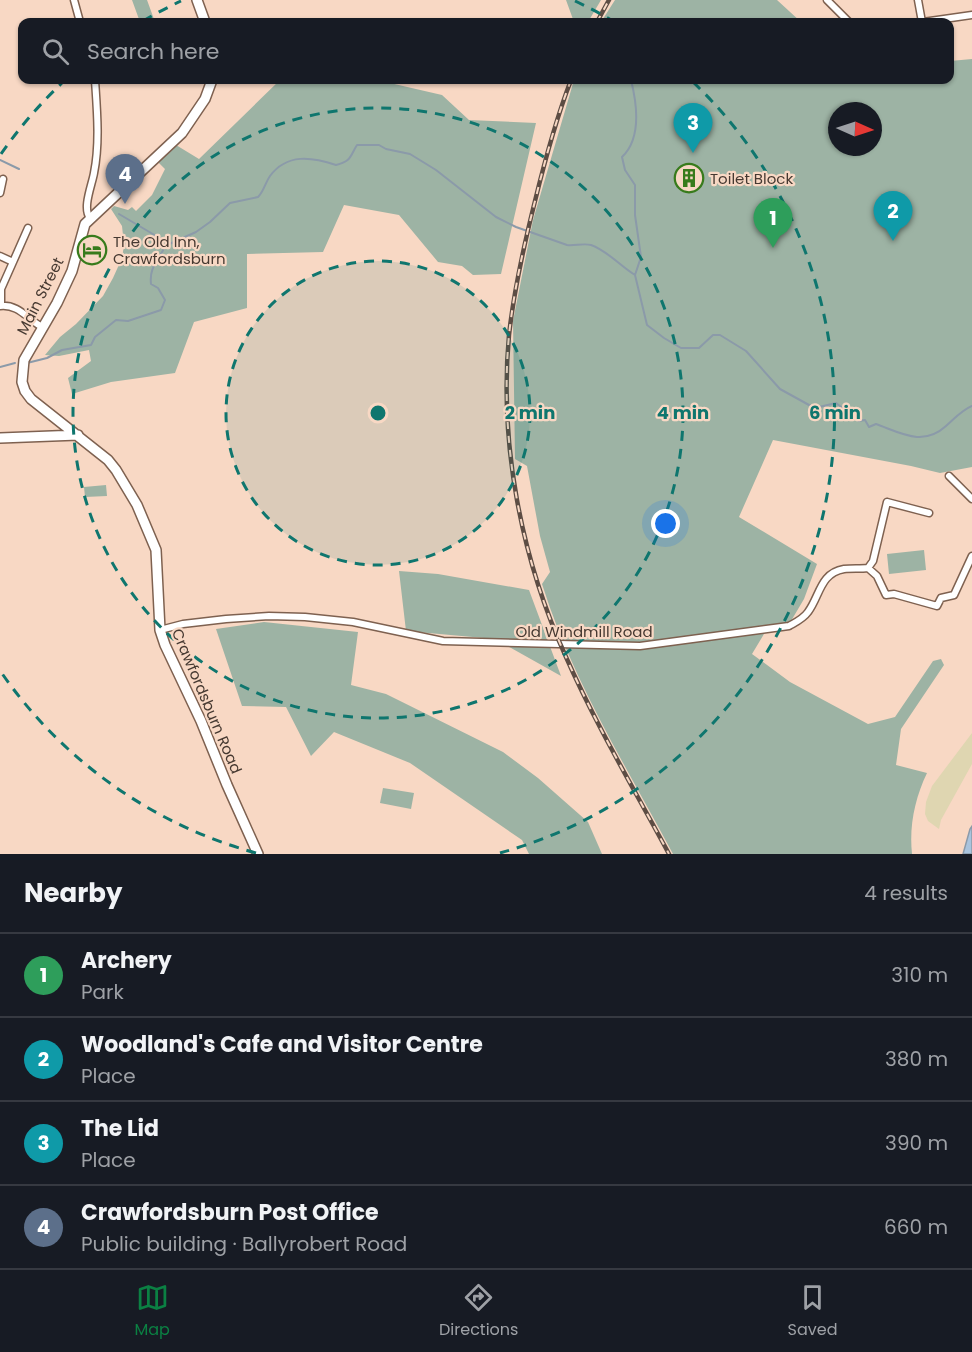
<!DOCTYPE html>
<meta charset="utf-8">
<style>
:root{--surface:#171b24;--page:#20242c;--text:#f1f3f6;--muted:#9ea1a6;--line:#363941;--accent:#0b8043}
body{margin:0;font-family:Poppins,sans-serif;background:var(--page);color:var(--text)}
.compass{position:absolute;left:828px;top:102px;width:54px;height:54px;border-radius:50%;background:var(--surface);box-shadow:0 2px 4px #0004;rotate:93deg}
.you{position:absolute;left:666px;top:524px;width:21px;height:21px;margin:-15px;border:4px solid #fff;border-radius:50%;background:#1a73e8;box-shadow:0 0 0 9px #1a73e833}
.badge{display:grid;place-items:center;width:39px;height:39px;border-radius:50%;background:var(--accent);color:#fff;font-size:20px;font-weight:700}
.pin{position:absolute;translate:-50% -50px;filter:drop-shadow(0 2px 3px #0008)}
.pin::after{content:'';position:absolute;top:32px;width:21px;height:18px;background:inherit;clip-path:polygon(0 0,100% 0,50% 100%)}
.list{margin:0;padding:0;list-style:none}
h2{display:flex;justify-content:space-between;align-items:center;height:78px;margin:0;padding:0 24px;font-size:26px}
h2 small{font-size:20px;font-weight:400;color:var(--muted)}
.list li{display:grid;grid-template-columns:39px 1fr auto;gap:18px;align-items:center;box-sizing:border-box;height:84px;padding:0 24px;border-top:2px solid var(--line)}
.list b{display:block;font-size:22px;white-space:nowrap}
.list p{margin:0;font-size:20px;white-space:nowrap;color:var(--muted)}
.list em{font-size:20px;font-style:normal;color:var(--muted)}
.icon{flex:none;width:33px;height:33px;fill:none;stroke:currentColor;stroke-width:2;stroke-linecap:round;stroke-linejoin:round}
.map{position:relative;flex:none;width:972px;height:854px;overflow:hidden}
.search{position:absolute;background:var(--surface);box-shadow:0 2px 4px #0004;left:18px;right:18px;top:18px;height:66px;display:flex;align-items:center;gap:15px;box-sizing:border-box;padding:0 21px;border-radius:12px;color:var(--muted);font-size:22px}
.sheet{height:414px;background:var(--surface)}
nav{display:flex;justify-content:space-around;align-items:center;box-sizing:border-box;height:84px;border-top:2px solid var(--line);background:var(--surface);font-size:16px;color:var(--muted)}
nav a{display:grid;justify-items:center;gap:3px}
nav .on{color:var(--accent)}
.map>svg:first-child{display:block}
.green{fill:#9db3a4;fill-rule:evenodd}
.sand{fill:#dfd6b1}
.water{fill:#a9c3dd;stroke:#8b9aa9;stroke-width:1.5}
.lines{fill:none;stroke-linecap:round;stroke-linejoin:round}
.stream{stroke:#8b9aa9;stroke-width:2}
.street-casing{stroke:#7e6150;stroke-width:9}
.secondary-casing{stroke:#7e6150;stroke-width:12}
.street{stroke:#fff;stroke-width:6}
.secondary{stroke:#fff;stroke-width:9}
.rail-casing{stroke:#5d4d44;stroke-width:4.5}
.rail{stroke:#f8d8c4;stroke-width:2;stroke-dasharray:7;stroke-linecap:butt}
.ring{fill:none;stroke:#0f766e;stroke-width:3;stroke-dasharray:10 8}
.labels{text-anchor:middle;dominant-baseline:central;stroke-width:4.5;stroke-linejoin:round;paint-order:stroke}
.poi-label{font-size:15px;fill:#463931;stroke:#f8d8c4;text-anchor:start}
.street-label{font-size:15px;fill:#463931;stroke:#f8d8c4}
.centre{fill:#0f766e;stroke:#f8d8c4;stroke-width:3}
.ring-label{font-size:18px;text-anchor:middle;font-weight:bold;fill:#0f766e;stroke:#f8d8c4;stroke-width:4.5;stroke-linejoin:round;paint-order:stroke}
</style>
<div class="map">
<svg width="972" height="854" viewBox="0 0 972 854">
<rect width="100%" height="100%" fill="#f8d8c4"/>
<path class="green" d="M132 0H147L155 22H140Z
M566 0H601L588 22H574Z
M615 0H777L801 22H601Z
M972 59V467L940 473 911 466 773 440 739 517 817 564 804 599 791 621 767 629 752 654 790 682 868 724 895 717 933 661 941 659 944 665 901 729 896 765 927 773C915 798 909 826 912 854H673C626 766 572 680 542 584L550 572 540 536 527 466 515 459 513 321 533 220 574 80H950V61ZM837 111H873V147H837Z
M280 80H377L442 95 469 120 536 123 501 274 473 275 462 266 438 262 399 215 344 205 323 252 247 254V308L194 322 175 373 111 382 72 394 68 378 91 361 89 350 59 356 45 355 60 337 76 324 103 296 113 278 122 258 124 245 122 226 111 209 114 206 128 210 132 207 136 211 152 195 165 169 158 162 176 145 199 159Z
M106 485 107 496 85 497 84 487Z
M924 550 926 570 889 574 887 554Z
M399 571 438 574 529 590 561 676 495 639 406 631Z
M264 622 358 632 351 685 386 694 503 752 538 778 588 822 602 854H529L522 840 410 763 334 732 311 756 286 707 242 706 216 629Z
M383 788 414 793 411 809 380 803Z"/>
<path class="sand" d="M972 733V764L941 820 939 829 928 821 925 814 926 802 932 786Z"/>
<path class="water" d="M972 826V854H963L970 829Z"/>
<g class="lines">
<path class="stream" d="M631 80C637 104 642 138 622 157L625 170 635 185V215L641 257 635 275 647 325 664 338 681 348H699L713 335H720L746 351 780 389 809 405 819 407 836 403 859 421 865 420 869 427 876 424C901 433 923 447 946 426 954 419 962 410 972 406
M0 160 19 169
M119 214 168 243
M27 363 47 358 62 350 91 345 95 337 116 320 128 321 161 310 165 300 158 288 151 284C149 266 159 261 165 246L196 232 210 222 230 203 258 197C264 191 265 183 270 176 287 153 312 157 336 165 352 161 350 156 357 145H379L386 149 410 154 436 170 496 217 516 227 567 245C575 246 583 243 591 245 608 251 620 266 635 275
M0 367 15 363"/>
<g class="street-casing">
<path id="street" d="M74 0 80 22
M827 0 849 22
M918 0 922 22
M923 22 972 15
M0 193 3 179
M90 218C82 208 92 185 94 173 100 143 97 110 95 80
M0 256 13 262 1 289V305
M13 262 28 228
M0 306C19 304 27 319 42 327
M949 476 972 499
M868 568 873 561 887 502 929 513
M160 630 183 624 226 619 269 616 305 617 353 622 443 641 640 646 789 626C796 622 803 619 808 612 820 596 820 573 844 569 852 568 860 569 868 568L877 576 886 595 894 594 937 606 941 598 954 595 972 556"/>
</g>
<g class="secondary-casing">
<path id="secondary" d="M197 0 205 22
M212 80 205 99 182 133 85 224 72 271 57 303 24 360 22 382 25 391 31 399 108 460 116 470 137 505 156 550 160 630 165 645 201 721 227 785 258 854
M0 438 78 435"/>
</g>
<use href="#street" class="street"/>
<use href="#secondary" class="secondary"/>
<g class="rail-casing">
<path id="rail" d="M597 22 609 0
M571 80C556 119 545 160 535 201 524 245 514 289 509 335 499 443 521 558 566 657 596 725 634 789 669 854"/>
</g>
<use href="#rail" class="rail"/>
</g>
<circle cx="378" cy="413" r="152" fill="#0f766e" fill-opacity=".12"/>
<g class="ring">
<circle cx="378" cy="413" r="152"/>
<circle cx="378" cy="413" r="305"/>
<path d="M256 853A457 457 0 0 1 1 672M1 154A457 457 0 0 1 63 82M143 21A457 457 0 0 1 181 1M575 1A457 457 0 0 1 613 21M693 82A457 457 0 0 1 500 853"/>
</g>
<defs>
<g id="building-ring" transform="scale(1.5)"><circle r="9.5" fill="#f8d8c4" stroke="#387b1c" stroke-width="1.5"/><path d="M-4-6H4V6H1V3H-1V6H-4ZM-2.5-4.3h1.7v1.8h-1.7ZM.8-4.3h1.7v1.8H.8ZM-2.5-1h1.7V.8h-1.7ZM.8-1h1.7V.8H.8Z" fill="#387b1c"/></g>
<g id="hotel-ring" transform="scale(1.5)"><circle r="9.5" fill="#f8d8c4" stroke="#387b1c" stroke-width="1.5"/><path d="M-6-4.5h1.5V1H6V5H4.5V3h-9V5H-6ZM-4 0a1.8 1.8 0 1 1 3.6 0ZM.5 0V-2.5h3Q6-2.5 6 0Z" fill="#387b1c"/></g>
</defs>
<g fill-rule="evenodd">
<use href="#building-ring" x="689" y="178"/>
<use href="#hotel-ring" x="92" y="250"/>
</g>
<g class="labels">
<g class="poi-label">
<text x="710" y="178">Toilet Block</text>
<text x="113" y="241">The Old Inn,<tspan x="113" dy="17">Crawfordsburn</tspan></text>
</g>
<g class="street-label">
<text transform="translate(40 296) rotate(-63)">Main Street</text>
<text x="584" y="631">Old Windmill Road</text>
<text transform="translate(207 701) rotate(67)">Crawfordsburn Road</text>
</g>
</g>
<circle cx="378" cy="413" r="9" class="centre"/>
<g class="ring-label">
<text x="530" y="419">2 min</text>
<text x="683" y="419">4 min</text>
<text x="835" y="419">6 min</text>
</g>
</svg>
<svg class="compass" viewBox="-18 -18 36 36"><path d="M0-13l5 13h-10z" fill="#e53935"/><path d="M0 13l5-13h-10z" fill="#9ea1a6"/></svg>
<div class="you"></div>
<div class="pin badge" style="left:773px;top:248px;background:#2e9e5b">1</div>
<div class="pin badge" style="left:893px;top:241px;background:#0f9aa8">2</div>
<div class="pin badge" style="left:693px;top:153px;background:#0f9aa8">3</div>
<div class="pin badge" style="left:125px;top:204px;background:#5c6f8a">4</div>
<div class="search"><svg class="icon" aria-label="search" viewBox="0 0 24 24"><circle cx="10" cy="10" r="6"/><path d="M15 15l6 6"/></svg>Search here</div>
</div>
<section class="sheet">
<h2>Nearby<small>4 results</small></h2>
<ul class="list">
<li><span class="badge" style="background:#2e9e5b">1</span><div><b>Archery</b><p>Park</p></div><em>310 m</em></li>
<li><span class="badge" style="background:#0f9aa8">2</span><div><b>Woodland's Cafe and Visitor Centre</b><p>Place</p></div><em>380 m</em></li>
<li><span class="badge" style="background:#0f9aa8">3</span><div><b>The Lid</b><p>Place</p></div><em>390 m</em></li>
<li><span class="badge" style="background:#5c6f8a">4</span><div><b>Crawfordsburn Post Office</b><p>Public building · Ballyrobert Road</p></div><em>660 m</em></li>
</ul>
</section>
<nav>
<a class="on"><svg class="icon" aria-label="map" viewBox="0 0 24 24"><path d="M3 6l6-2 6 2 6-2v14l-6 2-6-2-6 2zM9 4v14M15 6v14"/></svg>Map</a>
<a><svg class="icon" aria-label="directions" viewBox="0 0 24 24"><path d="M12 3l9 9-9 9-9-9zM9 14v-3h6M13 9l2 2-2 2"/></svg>Directions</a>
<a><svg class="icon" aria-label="saved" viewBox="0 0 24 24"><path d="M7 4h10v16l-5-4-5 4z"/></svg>Saved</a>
</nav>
